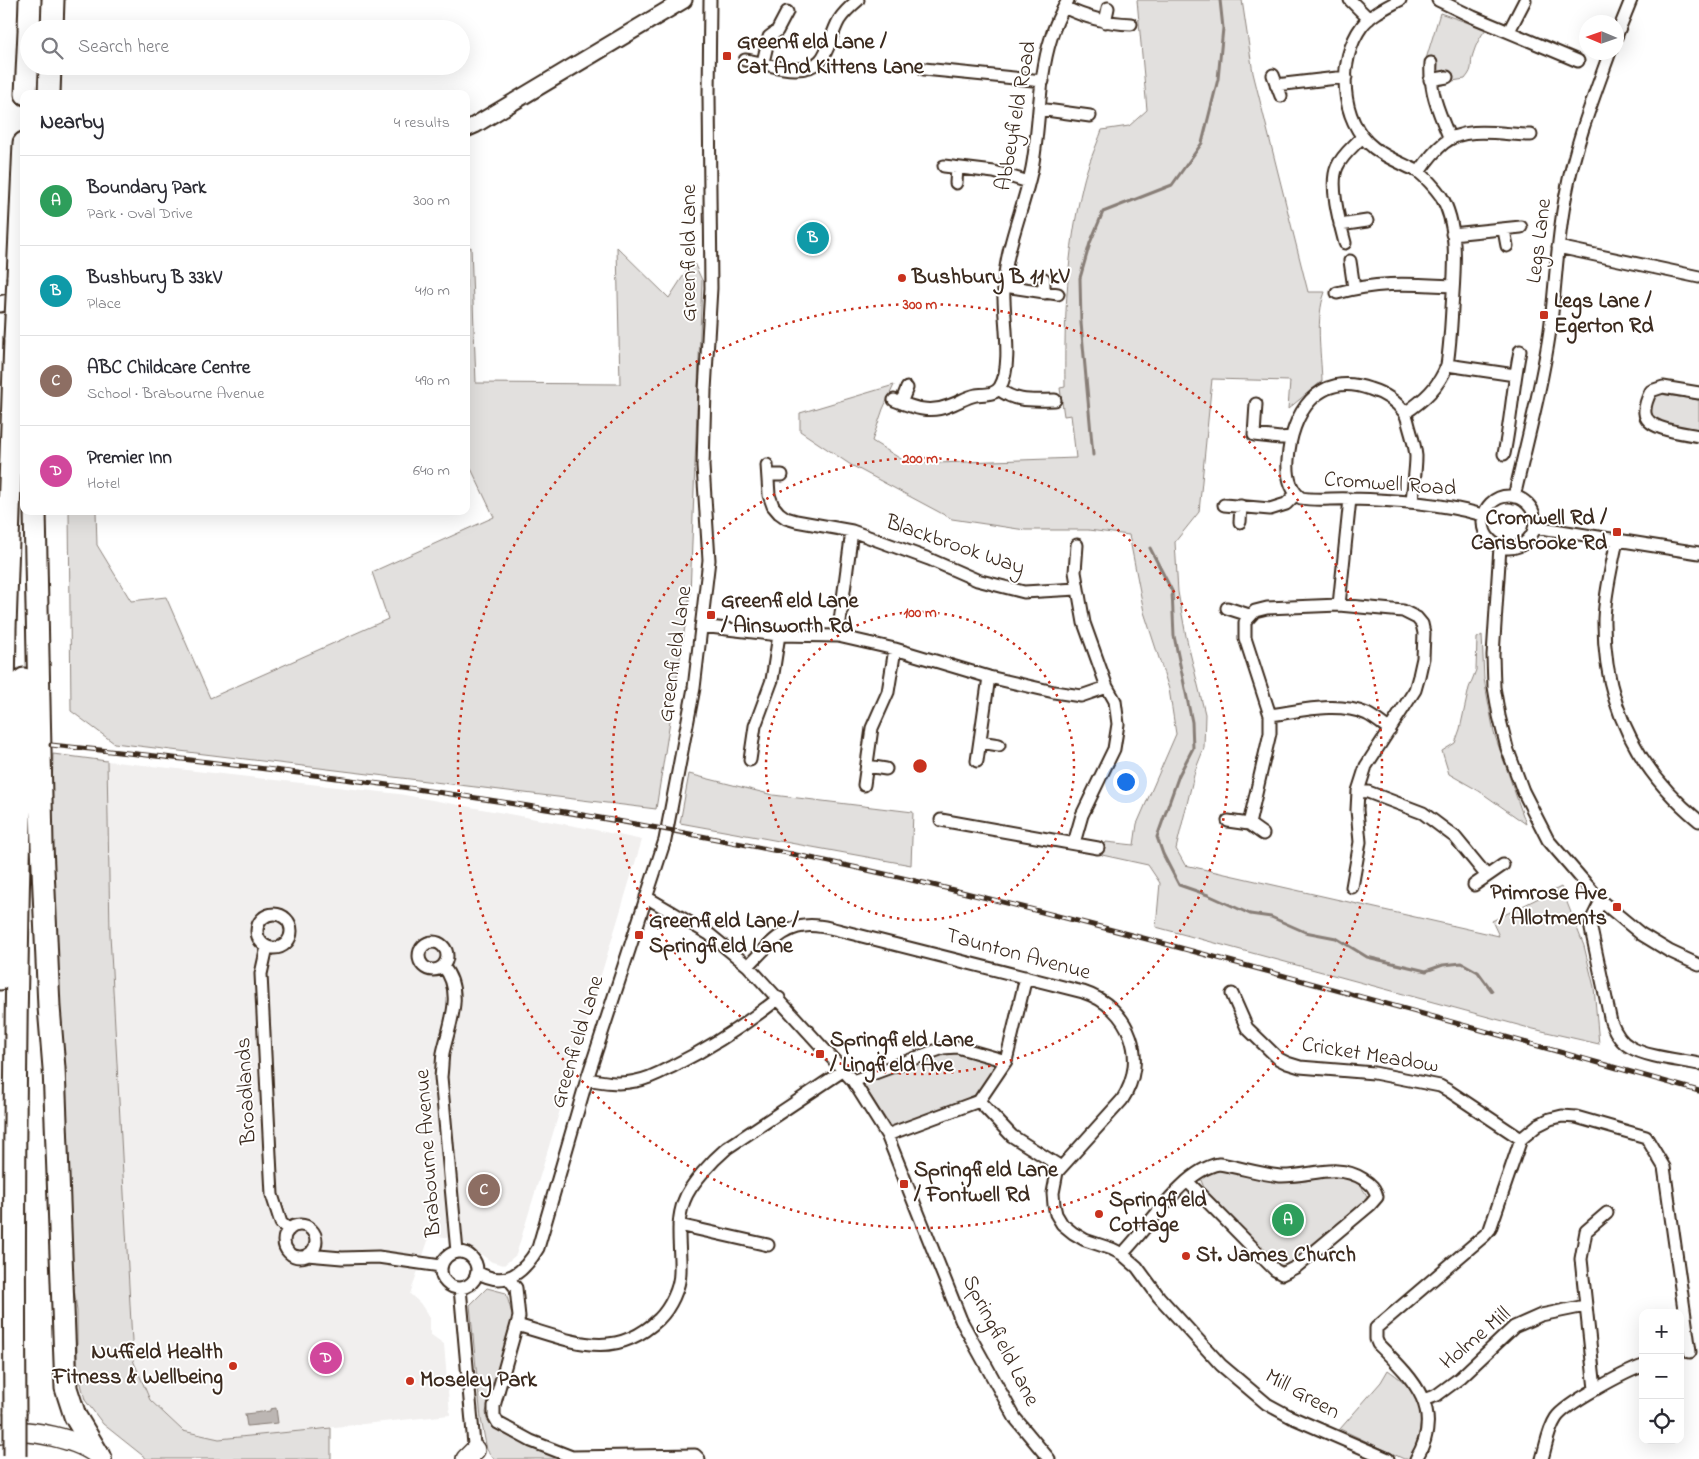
<!DOCTYPE html>
<meta charset="utf-8">
<style>
:root{--surface:#fff;--page:#f2f2f3;--text:#2b2b33;--muted:#7c7c81;--line:#e1e1e2;--accent:#2563eb}
body{margin:0;font-family:"Indie Flower",sans-serif;background:var(--page);color:var(--text)}
.controls{position:absolute;right:15px;bottom:15px;display:grid;overflow:hidden;border-radius:10px;box-shadow:0 5px 20px #0002}
.controls button{width:45px;height:45px;display:grid;place-items:center;padding:0;border:0;border-bottom:1px solid var(--line);background:var(--surface);color:var(--text);font:25px sans-serif}
.compass{position:absolute;left:1579px;top:15px;width:45px;height:45px;border-radius:50%;background:var(--surface);box-shadow:0 5px 20px #0002;rotate:272deg}
.you{position:absolute;left:1125px;top:781px;width:18px;height:18px;margin:-12px;border:4px solid #fff;border-radius:50%;background:#1a73e8;box-shadow:0 0 0 8px #1a73e833}
.badge{display:grid;place-items:center;width:32px;height:32px;border-radius:50%;background:var(--accent);color:#fff;font-size:16px;font-weight:700}
.pin{position:absolute;translate:-50% -50%;border:2px solid #fff;box-shadow:0 1px 5px #0006}
.list{margin:0;padding:0;list-style:none}
h2{display:flex;justify-content:space-between;align-items:center;height:65px;margin:0;padding:0 20px;font-size:21px}
h2 small{font-size:16px;font-weight:400;color:var(--muted)}
.list li{display:grid;grid-template-columns:32px 1fr auto;gap:15px;align-items:center;box-sizing:border-box;height:90px;padding:0 20px;border-top:1px solid var(--line)}
.list b{display:block;font-size:19px;white-space:nowrap}
.list p{margin:0;font-size:16px;white-space:nowrap;color:var(--muted)}
.list em{font-size:16px;font-style:normal;color:var(--muted)}
.icon{flex:none;width:28px;height:28px;fill:none;stroke:currentColor;stroke-width:2;stroke-linecap:round;stroke-linejoin:round}
.map{position:relative;flex:none;width:1699px;height:1459px;overflow:hidden}
.search{position:absolute;background:var(--surface);box-shadow:0 5px 20px #0002;left:20px;top:20px;width:450px;height:55px;display:flex;align-items:center;gap:12px;box-sizing:border-box;padding:0 18px;border-radius:28px;color:var(--muted);font-size:19px}
.panel{position:absolute;background:var(--surface);box-shadow:0 5px 20px #0002;left:20px;top:90px;width:450px;height:425px;border-radius:10px}
.map>svg:first-child{display:block}
.built{fill:#f1efee}
.green{fill:#e2e0de;stroke:#8e857e}
.water{fill:#bcb6b3;stroke:#887e77}
.lines{fill:none;stroke-linecap:round;stroke-linejoin:round}
.stream{stroke:#887e77;stroke-width:3}
.minor-casing{stroke:#3b2a1e;stroke-width:15}
.tertiary-casing{stroke:#3b2a1e;stroke-width:19}
.trunk-casing{stroke:#3b2a1e;stroke-width:22}
.motorway-casing{stroke:#3b2a1e;stroke-width:25}
.minor{stroke:#fff;stroke-width:11}
.tertiary{stroke:#fff;stroke-width:15}
.trunk{stroke:#fff;stroke-width:19}
.motorway{stroke:#fff;stroke-width:21}
.rail-casing{stroke:#3b2a1e;stroke-width:5}
.rail{stroke:#fff;stroke-width:3;stroke-dasharray:9;stroke-linecap:butt}
.motorway-bridge-casing{stroke:#3b2a1e;stroke-width:25;stroke-linecap:butt}
.motorway-bridge{stroke:#fff;stroke-width:21}
.ring{fill:none;stroke:#c8321e;stroke-width:2.5;stroke-dasharray:2.5 5}
.poi-dot{fill:#c8321e;stroke:#fff;stroke-width:2}
.labels{text-anchor:middle;dominant-baseline:central;stroke-width:4;stroke-linejoin:round;paint-order:stroke}
.poi-label{font-size:22px;font-weight:bold;fill:#3b2a1e;stroke:#fff;text-anchor:start}
.street-label{font-size:22px;fill:#3b2a1e;stroke:#fff}
.centre{fill:#c8321e;stroke:#fff;stroke-width:2.5}
.ring-label{font-size:15px;text-anchor:middle;font-weight:bold;fill:#c8321e;stroke:#fff;stroke-width:4;stroke-linejoin:round;paint-order:stroke}
</style>
<div class="map">
<svg width="1699" height="1459" viewBox="0 0 1699 1459">
<rect width="100%" height="100%" fill="#fff"/>
<filter id="ink" filterUnits="userSpaceOnUse"><feTurbulence type="fractalNoise" baseFrequency=".02" numOctaves="2"/><feDisplacementMap in="SourceGraphic" scale="10" xChannelSelector="R" yChannelSelector="G"/><feConvolveMatrix kernelMatrix="1 2 1 2 8 2 1 2 1" color-interpolation-filters="sRGB"/></filter>
<g filter="url(#ink)">
<path class="built" d="M107 761 399 794 591 829 642 840 516 1255 504 1265 492 1262 459 1239 430 1235 410 1294 420 1303 430 1318V1334L444 1344 450 1415 219 1439 183 1431 150 1400 133 1360 110 934Z"/>
<path class="green" d="M1137 0H1242L1253 73 1308 292H1325C1315 319 1321 352 1322 381L1288 409 1290 381 1212 379 1199 512 1175 542 1178 592 1186 636 1205 714 1204 748 1195 771 1176 849 1185 865 1499 936 1492 921 1561 887 1584 946 1594 987 1599 1044 1529 1028 1156 927 1160 883 1148 865 1102 855 1106 842 1134 845 1137 824 1176 734 1169 689 1144 612 1129 535 1088 530H1025L952 519 851 465 800 431V413L894 385 883 409 872 441 909 464 1076 458 1071 415 1064 416 1060 388 1065 387C1064 319 1067 250 1083 184 1087 166 1096 147 1102 130L1129 126 1147 110Z
M1440 13 1486 29C1480 37 1476 44 1473 54 1469 66 1475 67 1465 79L1446 82 1445 73 1436 70V58L1426 59Z
M471 247 476 383 620 384 617 247 669 298 693 261 702 280 690 595 656 809 114 743 71 711 69 511H96L97 545 131 601 166 597 210 698 388 619 372 572 494 517 466 458V249Z
M1660 394 1699 400V430L1655 422C1647 411 1646 400 1660 394Z
M1482 635 1484 679 1494 733 1526 824 1479 791 1449 774 1442 751 1455 743 1460 729 1469 688 1476 670 1477 638Z
M53 754 107 761 110 934 133 1360 150 1400 183 1431 219 1439 331 1428V1459H147L103 1424 85 1400 77 1368V1311L66 1227 51 842Z
M689 774 773 795 913 812 911 865 680 823Z
M955 1050 1001 1062 976 1099 892 1129 860 1079Z
M1220 1168C1242 1174 1266 1181 1289 1182 1320 1184 1349 1159 1368 1198L1292 1264 1283 1268 1272 1261 1205 1190 1200 1178 1209 1171Z
M487 1288 506 1293 515 1324 486 1412 487 1419 490 1424 564 1459H688H494L487 1450 481 1419 470 1305Z
M1388 1370C1398 1377 1410 1386 1416 1398 1425 1415 1419 1443 1410 1459H1404L1340 1429 1381 1382Z"/>
<path class="water" d="M276 1408 278 1423 247 1426 245 1414 270 1411V1409Z"/>
<g class="lines">
<path class="stream" d="M1093 455 1081 323 1080 278 1090 243 1103 212 1172 185 1202 143 1218 79 1223 28 1220 0
M1150 548 1172 591 1174 636 1192 722 1193 748 1179 775 1157 837 1163 854 1179 885 1208 895 1250 914 1271 917 1305 932 1336 938 1367 957 1426 971 1443 965 1462 963 1478 972 1492 991"/>
<g class="minor-casing">
<path id="minor" d="M1350 0 1369 19
M1400 0C1387 7 1371 14 1362 26 1337 60 1339 121 1374 148 1387 158 1403 164 1417 171 1425 176 1436 189 1441 196 1460 227 1454 274 1452 308 1451 327 1450 346 1447 365 1439 387 1424 400 1405 413
M1438 0 1473 17 1578 61
M1064 7C1086 18 1106 23 1131 24
M1105 22 1108 8
M1509 31 1525 0
M1616 37 1631 0
M745 60C761 62 778 69 794 69 830 70 826 43 839 20 844 12 851 6 858 0
M763 62 769 37 777 31 787 12
M1431 63C1429 91 1439 113 1450 139
M924 69 1043 81
M1273 75 1281 96
M1430 80 1447 77
M1276 85 1346 77
M1039 109 1090 116
M944 166 994 172 1029 182
M1419 172C1426 162 1434 151 1444 143 1466 125 1504 135 1531 135
M956 183 957 168
M1340 225 1367 221
M1504 230 1507 246
M1452 234 1521 227
M1345 243C1340 224 1329 185 1337 167 1342 155 1354 146 1362 137
M1558 247 1699 277
M1350 261 1354 288
M1004 286 1058 294
M1044 293V279
M1337 293C1379 281 1411 284 1453 286
M1447 365 1515 375
M999 389C1015 403 1035 400 1055 400
M1699 393 1663 387 1651 391C1648 397 1644 405 1645 413 1646 430 1685 433 1699 436
M894 400C912 407 929 414 948 406 958 403 966 397 976 395 985 394 995 395 1000 387 1014 364 1002 313 1004 286 1006 245 1024 208 1032 168 1040 127 1038 78 1051 38 1055 24 1061 12 1068 0
M901 403 907 388
M1256 404 1254 435 1280 438 1291 437
M1504 454C1511 420 1513 385 1520 351
M767 465 769 495 773 506 779 513 786 518 796 521 852 531 929 559 977 580 1024 592 1077 589
M768 475H782
M1483 522a26 26 0 1 1 52 0a26 26 0 1 1-52 0Z
M1514 497C1527 441 1542 386 1550 330 1556 284 1557 238 1566 194 1575 145 1593 99 1610 52
M1350 499 1339 605 1403 611 1417 618 1422 624 1424 633 1423 658 1419 676 1415 690 1366 766 1358 791 1357 810 1360 842 1352 887
M1412 502C1413 487 1416 471 1416 456 1415 446 1412 436 1409 426 1408 422 1407 416 1404 412 1396 401 1383 393 1370 389 1318 370 1291 414 1288 460 1287 475 1289 489 1301 498 1317 501 1334 498 1350 499 1395 500 1440 503 1483 515
M1224 505 1270 509 1286 504 1296 494
M1240 522 1241 506
M1535 527 1699 553
M1617 540C1612 566 1605 592 1604 619 1603 701 1636 769 1699 821
M1500 547 1493 655 1494 687 1499 716 1507 748 1523 791 1548 840 1601 901 1641 934 1669 951 1699 965
M1227 608 1249 615
M701 626 779 635 838 636 895 649 989 677 1054 692 1081 696 1107 687
M838 636 852 531
M1270 715C1301 711 1337 701 1367 714 1375 718 1383 725 1390 730
M980 742 999 745
M750 760 755 726 772 680 779 635
M977 761 989 677
M867 766 886 769
M864 785 872 728 888 692 895 649
M1358 791 1368 792 1423 813 1455 837 1487 876
M941 820 1098 848
M1228 821 1249 824 1263 834
M1249 824 1270 733V715L1245 638V622L1255 611 1267 608 1339 605
M1074 843 1082 815 1114 749 1118 724 1115 701 1107 687 1084 623 1075 572 1077 545
M1474 885 1503 865
M646 897 709 934 748 966 853 1081 887 1135 961 1320 1015 1418 1049 1459
M1601 901 1592 919 1591 929 1611 1022C1615 1032 1620 1042 1630 1047 1646 1057 1680 1060 1699 1064
M257 931a17 17 0 1 1 34 0a17 17 0 1 1-34 0Z
M419 956a14 14 0 1 1 28 0a14 14 0 1 1-28 0Z
M267 947 261 974 272 1195 281 1223 289 1230
M443 966C465 992 449 1025 443 1053 442 1061 442 1069 441 1077L457 1252
M748 966C763 951 781 928 804 926 816 924 830 928 842 931L1083 992C1130 1007 1149 1059 1122 1100L1057 1172 1053 1193 1054 1205 1056 1214 1062 1224 1073 1233 1085 1240 1112 1249 1122 1254 1137 1267 1159 1297 1221 1365 1267 1404 1291 1417 1388 1459
M1232 994 1247 1028 1279 1059 1287 1063 1300 1067 1374 1073 1440 1086 1449 1091 1521 1139
M587 1079C603 1082 619 1085 636 1081 650 1079 663 1071 675 1065 713 1046 746 1024 779 998
M853 1081 943 1048 957 1047 1006 1061
M979 1101 1012 1136 1061 1167
M887 1135 979 1101 1006 1061 1026 977
M679 1225 768 1245
M284 1241a16 16 0 1 1 32 0a16 16 0 1 1-32 0Z
M441 1270a18 18 0 1 1 36 0a18 18 0 1 1-36 0Z
M1122 1254C1148 1229 1182 1170 1219 1164 1239 1167 1260 1174 1280 1176 1309 1177 1337 1162 1363 1179 1371 1184 1375 1188 1377 1197L1370 1205 1296 1267 1282 1274 1275 1270 1267 1262 1187 1181
M307 1255 342 1258 378 1257 441 1266
M477 1272C506 1289 524 1272 538 1248L587 1079 665 840 694 688 709 560 703 466 705 390 711 288 709 96 710 0
M508 1278 516 1288 519 1317 494 1406V1416L498 1423 531 1441 572 1457 695 1455 699 1459
M460 1288 475 1456
M517 1325C570 1340 613 1363 659 1319 670 1308 680 1288 680 1272 681 1248 675 1224 684 1201 690 1184 713 1160 727 1148L844 1070
M1595 1389 1581 1259 1586 1231 1607 1213
M1424 1400 1437 1395 1460 1378 1514 1327 1541 1315 1585 1306
M1416 1459C1446 1409 1412 1378 1378 1344L1376 1339V1328L1485 1235 1490 1229 1521 1139 1538 1125 1550 1119 1562 1116 1576 1117 1646 1137 1664 1167 1690 1352
M1542 1459C1546 1446 1548 1430 1556 1418 1565 1404 1625 1372 1643 1366"/>
</g>
<g class="tertiary-casing">
<path id="tertiary" d="M466 129 475 125 684 0
M0 304 24 298"/>
</g>
<g class="trunk-casing">
<path id="trunk" d="M0 1434C26 1427 83 1439 102 1459
M466 1459 475 1450"/>
</g>
<g class="motorway-casing">
<path id="motorway" d="M29 29 30 0
M52 29 53 0
M26 94 29 31
M49 94 50 66
M18 277 24 143
M35 511 42 845 49 1007 54 1068 66 1388 75 1416 99 1456
M0 979 5 628 15 339
M15 1413C13 1168 16 923 24 679"/>
</g>
<use href="#minor" class="minor"/>
<use href="#tertiary" class="tertiary"/>
<use href="#trunk" class="trunk"/>
<use href="#motorway" class="motorway"/>
<g class="rail-casing">
<path id="rail" d="M51 745C312 771 573 807 830 862 935 884 1039 911 1143 938 1329 987 1514 1039 1699 1091"/>
</g>
<use href="#rail" class="rail"/>
<g class="motorway-bridge-casing">
<path id="motorway-bridge" d="M15 339 18 277
M15 1413V1456"/>
</g>
<use href="#motorway-bridge" class="motorway-bridge"/>
</g>
</g>
<g class="ring">
<circle cx="920" cy="766" r="154"/>
<circle cx="920" cy="766" r="308"/>
<circle cx="920" cy="766" r="462"/>
</g>
<g class="poi-dot">
<rect x="722" y="51" width="10" height="10" rx="2.5"/>
<circle cx="902" cy="278" r="5"/>
<rect x="1539" y="310" width="10" height="10" rx="2.5"/>
<rect x="1612" y="527" width="10" height="10" rx="2.5"/>
<rect x="706" y="610" width="10" height="10" rx="2.5"/>
<rect x="1612" y="902" width="10" height="10" rx="2.5"/>
<rect x="634" y="930" width="10" height="10" rx="2.5"/>
<rect x="815" y="1049" width="10" height="10" rx="2.5"/>
<rect x="899" y="1179" width="10" height="10" rx="2.5"/>
<circle cx="1099" cy="1214" r="5"/>
<circle cx="1186" cy="1256" r="5"/>
<circle cx="233" cy="1366" r="5"/>
<circle cx="410" cy="1381" r="5"/>
</g>
<g class="labels">
<g class="poi-label">
<text x="737" y="43">Greenfield Lane /<tspan x="737" dy="25">Cat And Kittens Lane</tspan></text>
<text x="912" y="278">Bushbury B 11 kV</text>
<text x="1554" y="302">Legs Lane /<tspan x="1554" dy="25">Egerton Rd</tspan></text>
<text x="1607" y="519" text-anchor="end">Cromwell Rd /<tspan x="1607" dy="25">Carisbrooke Rd</tspan></text>
<text x="721" y="602">Greenfield Lane<tspan x="721" dy="25">/ Ainsworth Rd</tspan></text>
<text x="1607" y="894" text-anchor="end">Primrose Ave<tspan x="1607" dy="25">/ Allotments</tspan></text>
<text x="649" y="922">Greenfield Lane /<tspan x="649" dy="25">Springfield Lane</tspan></text>
<text x="830" y="1041">Springfield Lane<tspan x="830" dy="25">/ Lingfield Ave</tspan></text>
<text x="914" y="1171">Springfield Lane<tspan x="914" dy="25">/ Fontwell Rd</tspan></text>
<text x="1109" y="1201">Springfield<tspan x="1109" dy="25">Cottage</tspan></text>
<text x="1196" y="1256">St. James Church</text>
<text x="223" y="1353" text-anchor="end">Nuffield Health<tspan x="223" dy="25">Fitness &amp; Wellbeing</tspan></text>
<text x="420" y="1381">Moseley Park</text>
</g>
<g class="street-label">
<text transform="translate(1017 116) rotate(-80)">Abbeyfield Road</text>
<text transform="translate(1540 241) rotate(-83)">Legs Lane</text>
<text transform="translate(690 253) rotate(-90)">Greenfield Lane</text>
<text transform="translate(1390 485) rotate(4)">Cromwell Road</text>
<text transform="translate(955 546) rotate(19)">Blackbrook Way</text>
<text transform="translate(676 654) rotate(-82)">Greenfield Lane</text>
<text transform="translate(1018 955) rotate(15)">Taunton Avenue</text>
<text transform="translate(578 1042) rotate(-73)">Greenfield Lane</text>
<text transform="translate(1370 1056) rotate(9)">Cricket Meadow</text>
<text transform="translate(247 1091) rotate(-93)">Broadlands</text>
<text transform="translate(429 1153) rotate(-94)">Brabourne Avenue</text>
<text transform="translate(1476 1339) rotate(-40)">Holme Mill</text>
<text transform="translate(1000 1341) rotate(63)">Springfield Lane</text>
<text transform="translate(1302 1395) rotate(29)">Mill Green</text>
</g>
</g>
<circle cx="920" cy="766" r="8" class="centre"/>
<g class="ring-label">
<text x="920" y="309">300 m</text>
<text x="920" y="463">200 m</text>
<text x="920" y="617">100 m</text>
</g>
</svg>
<div class="controls">
<button>+</button>
<button>−</button>
<button><svg class="icon" aria-label="locate" viewBox="0 0 24 24"><circle cx="12" cy="12" r="6"/><path d="M12 2v4M12 18v4M2 12h4M18 12h4"/></svg></button>
</div>
<svg class="compass" viewBox="-18 -18 36 36"><path d="M0-13l5 13h-10z" fill="#e53935"/><path d="M0 13l5-13h-10z" fill="#7c7c81"/></svg>
<div class="you"></div>
<div class="pin badge" style="left:1288px;top:1220px;background:#2e9e5b">A</div>
<div class="pin badge" style="left:813px;top:238px;background:#0f9aa8">B</div>
<div class="pin badge" style="left:484px;top:1190px;background:#8d6e63">C</div>
<div class="pin badge" style="left:326px;top:1358px;background:#d1479c">D</div>
<div class="search"><svg class="icon" aria-label="search" viewBox="0 0 24 24"><circle cx="10" cy="10" r="6"/><path d="M15 15l6 6"/></svg>Search here</div>
<section class="panel">
<h2>Nearby<small>4 results</small></h2>
<ul class="list">
<li><span class="badge" style="background:#2e9e5b">A</span><div><b>Boundary Park</b><p>Park · Oval Drive</p></div><em>300 m</em></li>
<li><span class="badge" style="background:#0f9aa8">B</span><div><b>Bushbury B 33kV</b><p>Place</p></div><em>410 m</em></li>
<li><span class="badge" style="background:#8d6e63">C</span><div><b>ABC Childcare Centre</b><p>School · Brabourne Avenue</p></div><em>490 m</em></li>
<li><span class="badge" style="background:#d1479c">D</span><div><b>Premier Inn</b><p>Hotel</p></div><em>640 m</em></li>
</ul>
</section>
</div>
